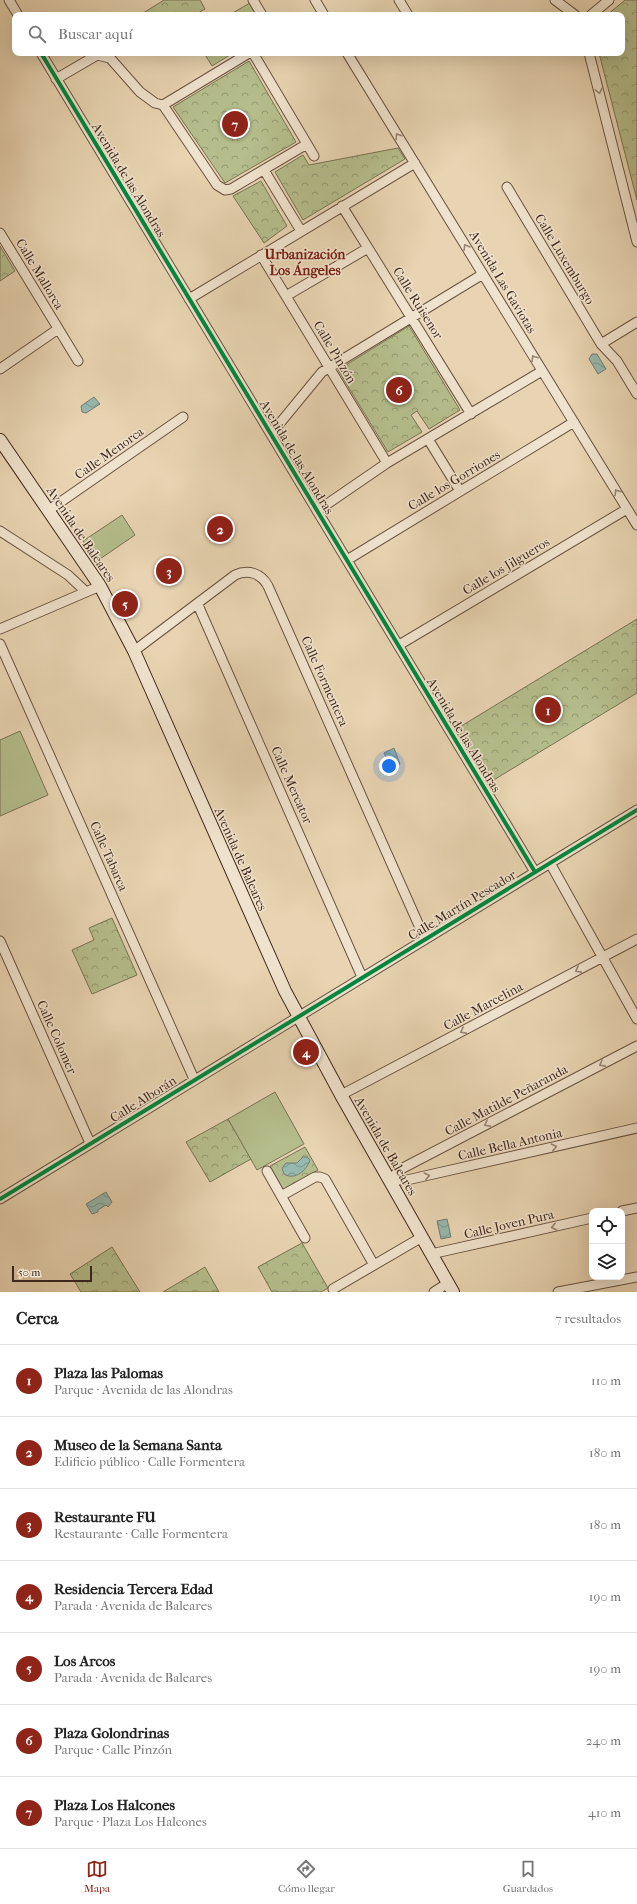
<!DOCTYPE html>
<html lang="es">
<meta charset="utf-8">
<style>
:root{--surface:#fff;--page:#f2f2f2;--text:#222;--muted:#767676;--line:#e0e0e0;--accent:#8f2418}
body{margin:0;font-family:"IM FELL French Canon",serif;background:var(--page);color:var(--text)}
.controls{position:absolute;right:12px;bottom:12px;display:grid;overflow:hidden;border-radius:8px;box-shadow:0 4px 16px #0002}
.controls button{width:36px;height:36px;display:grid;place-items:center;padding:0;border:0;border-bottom:1px solid var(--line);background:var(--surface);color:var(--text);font:20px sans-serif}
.scale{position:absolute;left:12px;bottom:10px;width:80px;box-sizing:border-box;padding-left:4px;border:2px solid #40291c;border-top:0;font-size:11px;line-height:14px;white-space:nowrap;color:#40291c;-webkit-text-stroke:3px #f0e3cd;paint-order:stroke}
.you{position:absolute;left:389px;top:766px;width:14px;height:14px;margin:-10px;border:3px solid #fff;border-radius:50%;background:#1a73e8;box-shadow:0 0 0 6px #1a73e833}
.badge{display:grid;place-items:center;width:26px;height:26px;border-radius:50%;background:var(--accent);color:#fff;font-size:13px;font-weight:700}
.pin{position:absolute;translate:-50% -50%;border:2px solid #fff;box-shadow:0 1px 4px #0006}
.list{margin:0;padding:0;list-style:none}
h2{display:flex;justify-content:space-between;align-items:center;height:52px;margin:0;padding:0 16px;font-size:17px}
h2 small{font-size:13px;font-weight:400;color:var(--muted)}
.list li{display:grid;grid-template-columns:26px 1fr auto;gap:12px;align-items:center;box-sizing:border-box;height:72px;padding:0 16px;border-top:1px solid var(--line)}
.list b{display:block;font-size:15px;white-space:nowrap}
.list p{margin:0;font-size:13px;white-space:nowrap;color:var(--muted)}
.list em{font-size:13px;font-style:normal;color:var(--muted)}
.icon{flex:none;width:22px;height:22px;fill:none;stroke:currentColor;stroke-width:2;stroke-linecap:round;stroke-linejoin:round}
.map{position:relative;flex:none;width:637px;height:1292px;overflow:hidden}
.search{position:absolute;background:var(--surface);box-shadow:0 4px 16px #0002;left:12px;right:12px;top:12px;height:44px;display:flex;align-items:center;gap:10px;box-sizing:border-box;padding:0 14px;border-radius:8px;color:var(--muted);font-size:15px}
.sheet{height:556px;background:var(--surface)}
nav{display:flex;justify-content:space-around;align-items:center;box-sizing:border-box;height:56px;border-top:1px solid var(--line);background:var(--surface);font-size:11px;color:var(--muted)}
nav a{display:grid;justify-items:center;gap:2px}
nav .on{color:var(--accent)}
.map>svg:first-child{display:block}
.park{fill:url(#park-crowns);stroke:#7a7354}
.pitch{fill:#b5bd8c;stroke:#7a7354}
.water{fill:url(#water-waves);stroke:#747f74}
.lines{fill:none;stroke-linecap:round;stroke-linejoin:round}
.street-casing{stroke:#6a5442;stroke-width:11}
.secondary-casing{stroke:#40291c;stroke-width:14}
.street{stroke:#f0e3cd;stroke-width:9}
.secondary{stroke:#f0e3cd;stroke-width:12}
.cycleway-casing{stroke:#f0e3cd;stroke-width:6}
.cycleway{stroke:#00873e;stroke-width:4}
.oneway{stroke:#988674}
.labels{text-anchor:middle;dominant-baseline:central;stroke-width:3;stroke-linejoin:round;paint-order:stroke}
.street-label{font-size:13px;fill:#40291c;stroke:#f0e3cd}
.neighbourhood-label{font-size:14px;font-weight:bold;fill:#7a1f14;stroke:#f0e3cd}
</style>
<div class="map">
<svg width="637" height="1292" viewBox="0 0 637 1292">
<defs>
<pattern id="park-crowns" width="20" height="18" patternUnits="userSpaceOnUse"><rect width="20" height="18" fill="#b5bd8c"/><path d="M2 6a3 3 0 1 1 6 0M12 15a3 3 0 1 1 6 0" fill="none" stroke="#959a72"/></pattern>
<pattern id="water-waves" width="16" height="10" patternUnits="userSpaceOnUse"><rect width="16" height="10" fill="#97b8ae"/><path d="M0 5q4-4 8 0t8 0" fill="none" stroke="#7d968d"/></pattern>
</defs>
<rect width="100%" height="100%" fill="#e8d4b2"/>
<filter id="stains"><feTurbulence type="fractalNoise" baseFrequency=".005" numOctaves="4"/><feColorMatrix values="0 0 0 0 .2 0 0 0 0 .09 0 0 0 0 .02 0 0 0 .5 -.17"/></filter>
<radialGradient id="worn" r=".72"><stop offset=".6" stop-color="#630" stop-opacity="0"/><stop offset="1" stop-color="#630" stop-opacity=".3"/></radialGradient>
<path class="park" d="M164 0H200L205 9 195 15H140Z
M625 0H637V200L599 53H622V15H607Z
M249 61 296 142 225 183 173 107Z
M398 148 405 159 303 220 275 172 303 155 309 165Z
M261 181 287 226 264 243 233 196Z
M0 246 15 271 0 281Z
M409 326 460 410 429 429 417 411 411 415 422 432 388 452 338 370Z
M637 619V693L492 781H488L458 731V728Z
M112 918 137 975 92 994 72 950 94 940 89 928Z
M228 1119 251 1159 210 1182 186 1142Z
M305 1147 318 1170 283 1190 270 1166Z
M302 1243 328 1288 321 1292H272L258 1267Z
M112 1247 140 1292H81L70 1274Z
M205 1267 219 1292H163Z"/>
<path class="pitch" d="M250 3 257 15H229Z
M204 53H233L212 66Z
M122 515 135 535 97 561 83 541Z
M20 731 48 795 0 816V740Z
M275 1092 304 1144 257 1170 228 1119Z"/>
<path class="water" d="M592 354H597L606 369 598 374 589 359Z
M94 397 100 404 86 413 82 412 81 406Z
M394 748 400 764 391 768 384 753Z
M303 1157H307L310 1160C307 1170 295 1181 284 1174L282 1168 286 1163H297Z
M106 1192 112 1202 108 1207 106 1205 98 1210V1212L92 1214 86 1204Z
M447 1219 451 1237 441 1239 437 1221Z"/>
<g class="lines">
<g class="street-casing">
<path id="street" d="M9 0 18 15
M253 0 262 15
M315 0 324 15
M399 0 408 15
M555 0 575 15
M591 15 609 0
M41 53 535 872
M249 53 163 105 217 185 225 190 231 189 307 144 253 53
M347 53 637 525
M589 53 637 242
M56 79 97 55 110 58 140 92 155 103 163 105
M307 144 314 156
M264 170 301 231
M507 187 601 344 617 361 637 394
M342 206 471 414
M0 233 78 361
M261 255 387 463
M286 296 368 248
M189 299 415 163
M601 344 637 322
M0 369 58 329
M271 434 322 372 483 274
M428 439 460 491
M49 510 183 417
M317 511 387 463 542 371
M0 531 68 575 85 591
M347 560 574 422
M198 605 362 977
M0 629 100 586
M0 644 194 1079
M399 645 627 509
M134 651 235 575C248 569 261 573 268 586L425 939
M550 863 637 1019
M0 941 90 1143
M341 1095 637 939
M267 1171 305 1238
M389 1180 401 1169 637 1046
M389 1180H407L637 1128
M281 1196 315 1177H320L325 1179 374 1265
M0 1199 637 810
M622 1211 637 1208
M431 1254 592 1218
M333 1289 422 1237
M434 1292 448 1283
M558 1292 637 1277"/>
</g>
<g class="secondary-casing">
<path id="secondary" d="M0 440 100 586 134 651 285 991 341 1095 453 1292"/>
</g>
<use href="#street" class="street"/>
<use href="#secondary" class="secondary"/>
<g class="cycleway-casing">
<path id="cycleway" d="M41 53 535 872
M0 1199 637 810"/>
</g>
<use href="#cycleway" class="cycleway"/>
</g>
<defs><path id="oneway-chevron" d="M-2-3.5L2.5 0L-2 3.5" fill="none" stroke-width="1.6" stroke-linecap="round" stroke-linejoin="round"/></defs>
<g class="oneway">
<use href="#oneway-chevron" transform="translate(599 91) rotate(76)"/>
<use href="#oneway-chevron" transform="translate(398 136) rotate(-122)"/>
<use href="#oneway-chevron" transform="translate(466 247) rotate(-121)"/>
<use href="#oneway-chevron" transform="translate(534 358) rotate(-122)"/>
<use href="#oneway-chevron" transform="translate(617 492) rotate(-122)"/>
<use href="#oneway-chevron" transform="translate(578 970) rotate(152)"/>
<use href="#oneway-chevron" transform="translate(463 1031) rotate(152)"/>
<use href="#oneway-chevron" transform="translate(602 1064) rotate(152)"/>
<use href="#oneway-chevron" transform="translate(487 1124) rotate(152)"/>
<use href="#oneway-chevron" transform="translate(554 1147) rotate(-13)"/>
<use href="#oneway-chevron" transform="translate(427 1176) rotate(-13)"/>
<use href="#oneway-chevron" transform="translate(554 1227) rotate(167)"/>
</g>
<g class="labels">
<g class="street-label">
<text transform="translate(129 180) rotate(59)">Avenida de las Alondras</text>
<text transform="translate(565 259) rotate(59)">Calle Luxemburgo</text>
<text transform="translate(40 274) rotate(59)">Calle Mallorca</text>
<text transform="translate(503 282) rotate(59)">Avenida Las Gaviotas</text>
<text transform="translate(418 303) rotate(58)">Calle Ruisenor</text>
<text transform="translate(335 352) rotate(59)">Calle Pinzón</text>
<text transform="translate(109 453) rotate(-35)">Calle Menorca</text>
<text transform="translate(297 457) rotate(59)">Avenida de las Alondras</text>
<text transform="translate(454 480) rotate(-31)">Calle los Gorriones</text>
<text transform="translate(81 534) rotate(56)">Avenida de Baleares</text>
<text transform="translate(506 566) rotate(-31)">Calle los Jilgueros</text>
<text transform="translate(325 681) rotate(66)">Calle Formentera</text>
<text transform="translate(464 735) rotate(59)">Avenida de las Alondras</text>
<text transform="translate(292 785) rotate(66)">Calle Mercator</text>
<text transform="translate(109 856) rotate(66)">Calle Tabarca</text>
<text transform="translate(241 859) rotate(66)">Avenida de Baleares</text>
<text transform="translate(462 905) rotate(-31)">Calle Martín Pescador</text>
<text transform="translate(483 1006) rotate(-28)">Calle Marcelina</text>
<text transform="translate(57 1037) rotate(66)">Calle Colomer</text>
<text transform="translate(143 1099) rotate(-32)">Calle Alborán</text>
<text transform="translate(506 1100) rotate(-28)">Calle Matilde Peñaranda</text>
<text transform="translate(510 1144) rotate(-13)">Calle Bella Antonia</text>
<text transform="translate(386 1146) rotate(60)">Avenida de Baleares</text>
<text transform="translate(509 1224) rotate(-13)">Calle Joven Pura</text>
</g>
<g class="neighbourhood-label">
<text x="305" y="254">Urbanización<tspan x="305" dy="16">Los Ángeles</tspan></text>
</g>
</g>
<rect width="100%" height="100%" filter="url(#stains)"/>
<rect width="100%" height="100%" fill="url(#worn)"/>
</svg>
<div class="controls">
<button><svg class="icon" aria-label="locate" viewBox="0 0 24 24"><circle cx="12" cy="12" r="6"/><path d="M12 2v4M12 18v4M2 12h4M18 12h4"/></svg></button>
<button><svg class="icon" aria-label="layers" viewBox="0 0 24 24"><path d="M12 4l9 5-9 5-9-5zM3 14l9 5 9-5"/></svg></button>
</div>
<div class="scale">50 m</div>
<div class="you"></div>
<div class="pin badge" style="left:548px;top:710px">1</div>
<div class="pin badge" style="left:220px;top:529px">2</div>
<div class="pin badge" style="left:169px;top:571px">3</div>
<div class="pin badge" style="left:306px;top:1052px">4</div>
<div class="pin badge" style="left:125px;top:604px">5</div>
<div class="pin badge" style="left:399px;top:390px">6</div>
<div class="pin badge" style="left:235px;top:124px">7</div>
<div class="search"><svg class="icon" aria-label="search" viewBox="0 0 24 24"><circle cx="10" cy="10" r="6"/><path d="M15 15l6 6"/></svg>Buscar aquí</div>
</div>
<section class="sheet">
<h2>Cerca<small>7 resultados</small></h2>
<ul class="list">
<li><span class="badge">1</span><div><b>Plaza las Palomas</b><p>Parque · Avenida de las Alondras</p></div><em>110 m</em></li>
<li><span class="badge">2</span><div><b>Museo de la Semana Santa</b><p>Edificio público · Calle Formentera</p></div><em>180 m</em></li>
<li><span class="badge">3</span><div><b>Restaurante FU</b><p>Restaurante · Calle Formentera</p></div><em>180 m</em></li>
<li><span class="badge">4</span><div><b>Residencia Tercera Edad</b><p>Parada · Avenida de Baleares</p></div><em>190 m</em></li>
<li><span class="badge">5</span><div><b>Los Arcos</b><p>Parada · Avenida de Baleares</p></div><em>190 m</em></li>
<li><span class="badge">6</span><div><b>Plaza Golondrinas</b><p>Parque · Calle Pinzón</p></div><em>240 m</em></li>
<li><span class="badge">7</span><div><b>Plaza Los Halcones</b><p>Parque · Plaza Los Halcones</p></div><em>410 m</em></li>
</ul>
</section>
<nav>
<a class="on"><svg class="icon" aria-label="map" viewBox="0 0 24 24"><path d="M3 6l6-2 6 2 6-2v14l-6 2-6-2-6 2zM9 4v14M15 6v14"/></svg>Mapa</a>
<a><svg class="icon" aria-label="directions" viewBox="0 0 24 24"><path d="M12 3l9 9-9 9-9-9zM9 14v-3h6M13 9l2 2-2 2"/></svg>Cómo llegar</a>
<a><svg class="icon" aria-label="saved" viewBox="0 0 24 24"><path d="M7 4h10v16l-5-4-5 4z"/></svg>Guardados</a>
</nav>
